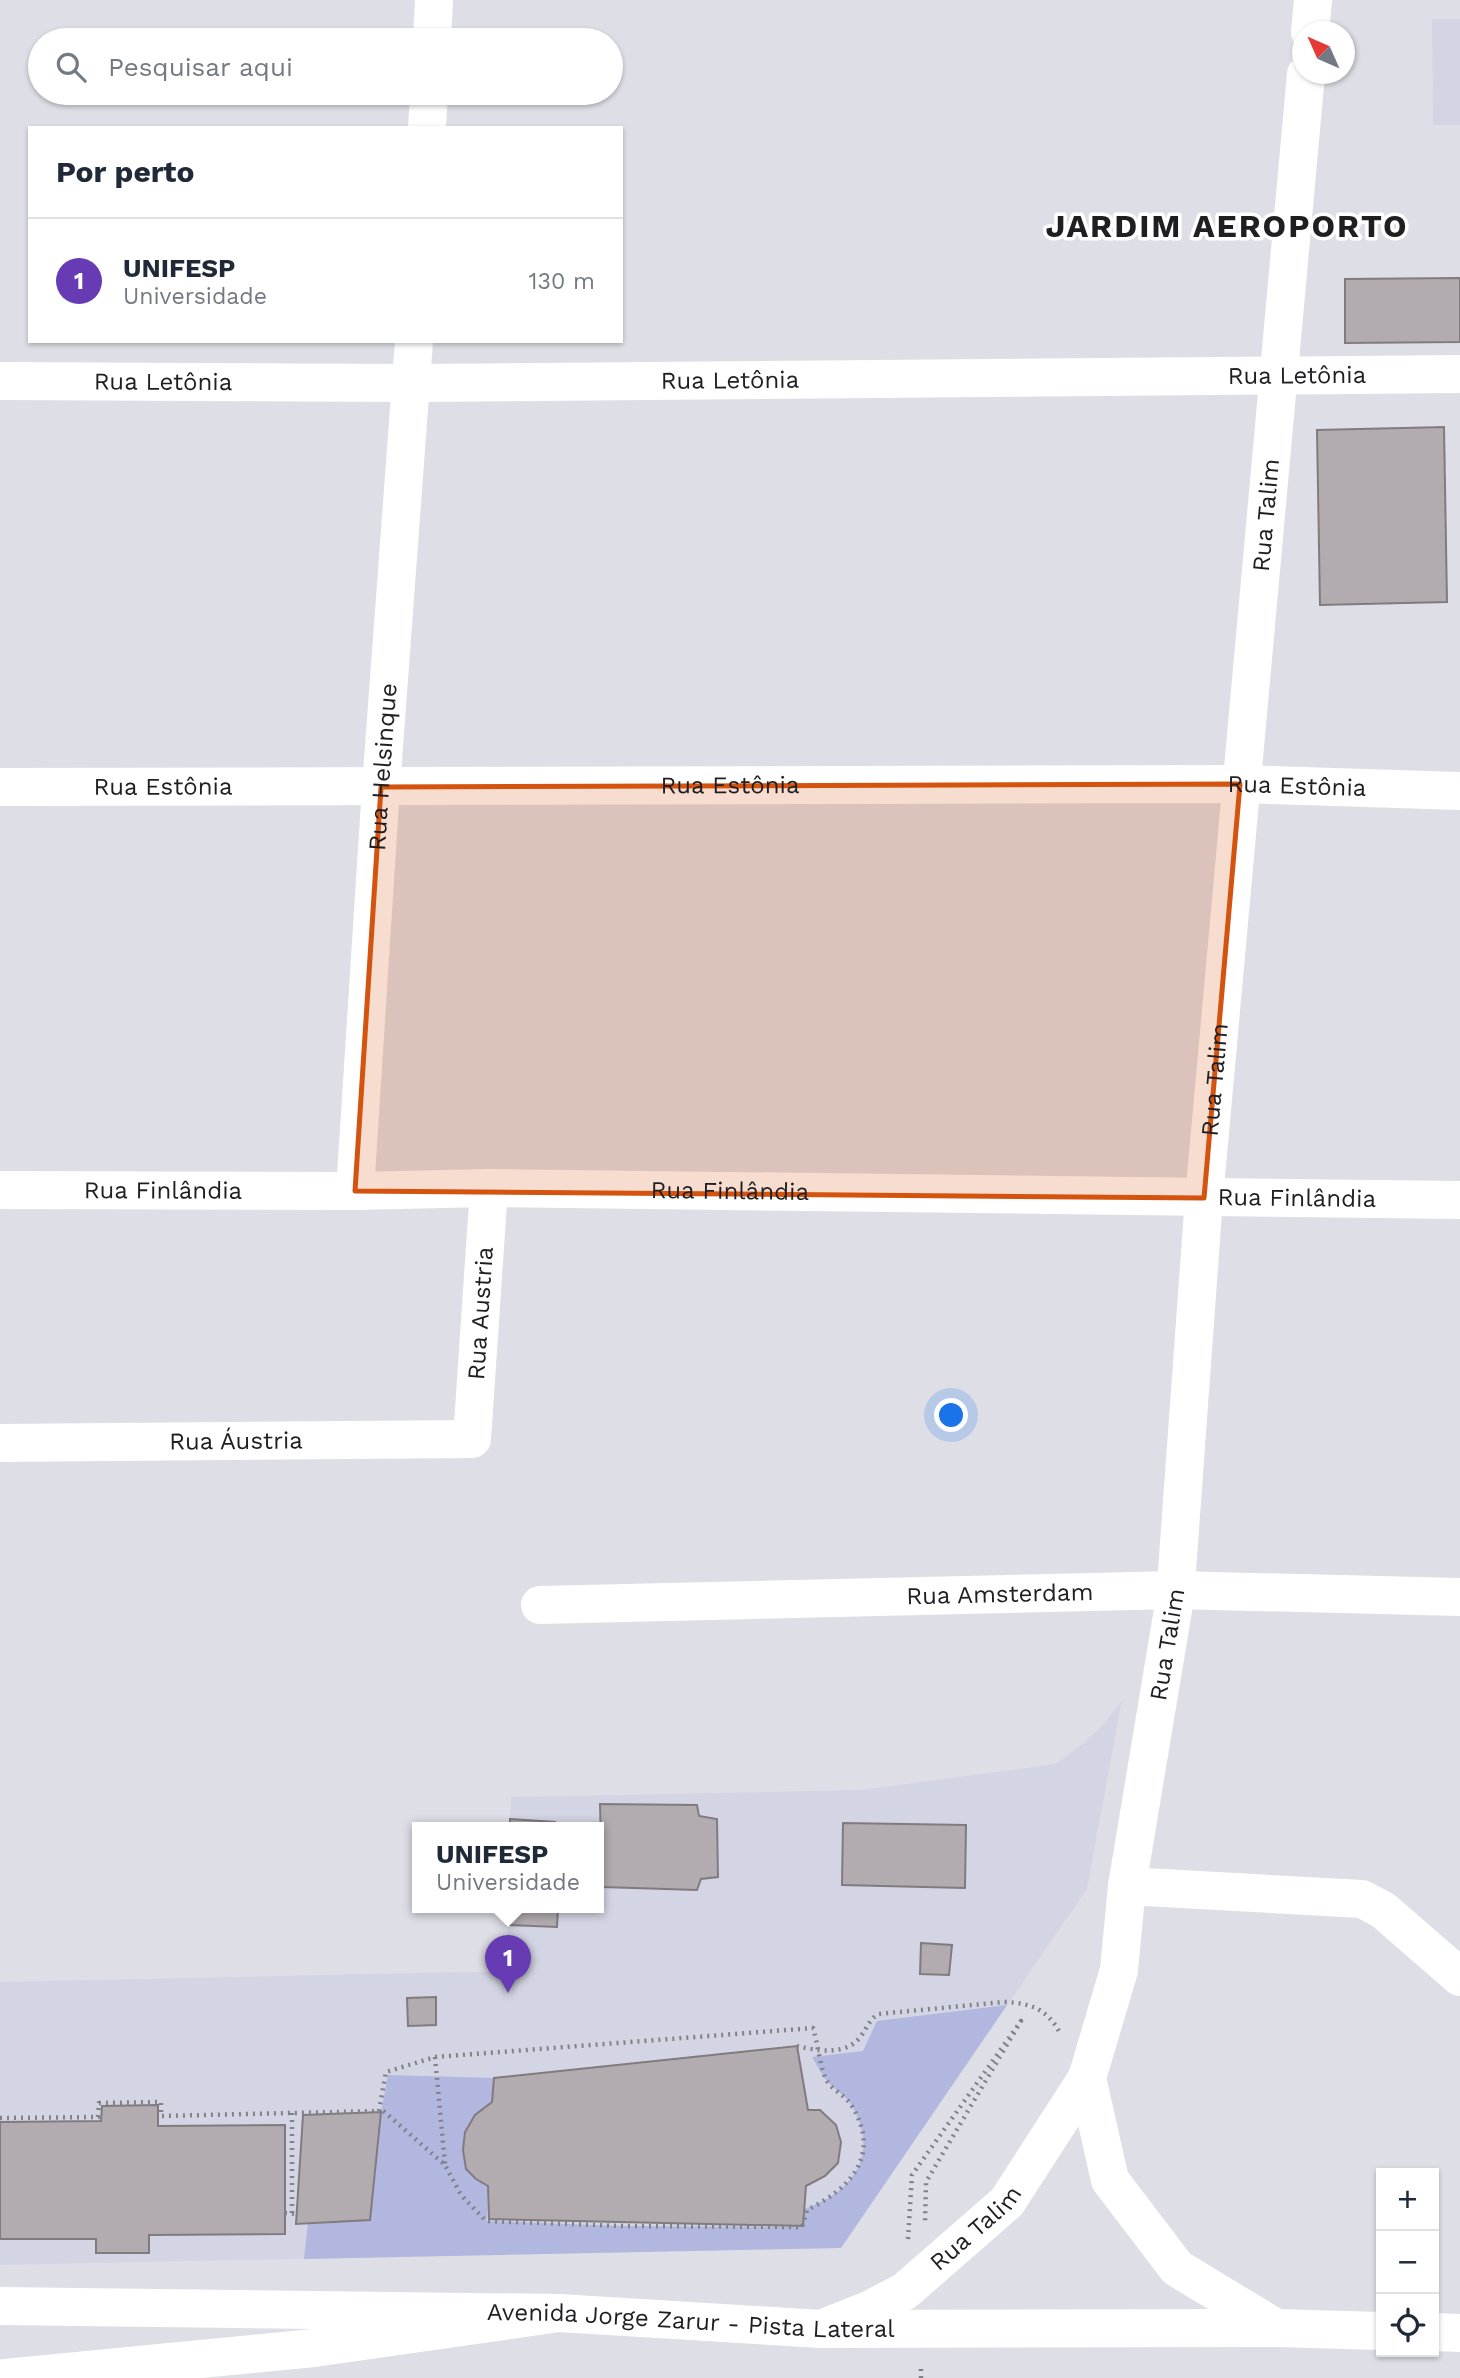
<!DOCTYPE html>
<html lang="pt">
<meta charset="utf-8">
<style>
:root{--surface:#fff;--page:#f2f2f3;--text:#1f2937;--muted:#747a83;--line:#e0e1e3;--accent:#673bb3}
body{margin:0;font-family:"Work Sans",sans-serif;background:var(--page);color:var(--text)}
.controls{position:absolute;right:21px;bottom:21px;display:grid;overflow:hidden;border-radius:0px;box-shadow:0 2px 5px #0004}
.controls button{width:63px;height:63px;display:grid;place-items:center;padding:0;border:0;border-bottom:2px solid var(--line);background:var(--surface);color:var(--text);font:35px sans-serif}
.compass{position:absolute;left:1292px;top:21px;width:63px;height:63px;border-radius:50%;background:var(--surface);box-shadow:0 2px 5px #0004;rotate:315deg}
.you{position:absolute;left:952px;top:1416px;width:24px;height:24px;margin:-18px;border:5px solid #fff;border-radius:50%;background:#1a73e8;box-shadow:0 0 0 10px #1a73e833}
.badge{display:grid;place-items:center;width:46px;height:46px;border-radius:50%;background:var(--accent);color:#fff;font-size:23px;font-weight:700}
.pin{position:absolute;translate:-50% -58px;filter:drop-shadow(0 2px 4px #0008)}
.pin::after{content:'';position:absolute;top:37px;width:24px;height:21px;background:inherit;clip-path:polygon(0 0,100% 0,50% 100%)}
.popup{position:absolute;left:412px;top:1822px;width:192px;height:91px;box-sizing:border-box;display:grid;place-content:center;border-radius:0px;background:var(--surface);filter:drop-shadow(0 2px 5px #0005);font-size:23px;white-space:nowrap;color:var(--muted)}
.popup b{font-size:26px;color:var(--text)}
.popup::after{content:'';position:absolute;left:50%;top:100%;margin-left:-14px;border:14px solid transparent;border-top-color:var(--surface)}
.list{margin:0;padding:0;list-style:none}
h2{display:flex;justify-content:space-between;align-items:center;height:91px;margin:0;padding:0 28px;font-size:30px}
h2 small{font-size:23px;font-weight:400;color:var(--muted)}
.list li{display:grid;grid-template-columns:46px 1fr auto;gap:21px;align-items:center;box-sizing:border-box;height:126px;padding:0 28px;border-top:2px solid var(--line)}
.list b{display:block;font-size:26px;white-space:nowrap}
.list p{margin:0;font-size:23px;white-space:nowrap;color:var(--muted)}
.list em{font-size:23px;font-style:normal;color:var(--muted)}
.icon{flex:none;width:38px;height:38px;fill:none;stroke:currentColor;stroke-width:2;stroke-linecap:round;stroke-linejoin:round}
.map{position:relative;flex:none;width:1460px;height:2378px;overflow:hidden}
.search{position:absolute;background:var(--surface);box-shadow:0 2px 5px #0004;left:28px;top:28px;width:595px;height:77px;display:flex;align-items:center;gap:18px;box-sizing:border-box;padding:0 24px;border-radius:38px;color:var(--muted);font-size:26px}
.panel{position:absolute;background:var(--surface);box-shadow:0 2px 5px #0004;left:28px;top:126px;width:595px;height:217px;border-radius:0px}
.map>svg:first-child{display:block}
.built{fill:#d3d5e4}
.green{fill:#b2b7df}
.building{fill:#b2acb1;stroke:#817b80;stroke-width:2}
.lines{fill:none;stroke-linecap:round;stroke-linejoin:round}
.path{stroke:#818186;stroke-width:4.5;stroke-dasharray:2 5;stroke-linecap:butt}
.minor{stroke:#fff;stroke-width:38}
.secondary{stroke:#fff;stroke-width:38}
.motorway{stroke:#fff;stroke-width:38}
.marked{fill:#d4530e;fill-opacity:0.2;stroke:#d4530e;stroke-width:5;stroke-linejoin:round}
.labels{text-anchor:middle;dominant-baseline:central;stroke-width:7;stroke-linejoin:round;paint-order:stroke}
.street-label{font-size:24px;fill:#1f1f22;stroke:#fff}
.district-label{font-size:32px;font-weight:bold;letter-spacing:2px;fill:#1f1f22;stroke:#fff}
</style>
<div class="map">
<svg width="1460" height="2378" viewBox="0 0 1460 2378">
<rect width="100%" height="100%" fill="#dedfe6"/>
<path class="built" d="M1432 19H1460V125H1433Z
M1122 1700 1087 1889 841 2248 0 2265V1982L506 1971 508 1907H599V1827H510L511 1797 861 1790 1055 1764 1080 1746 1103 1725Z"/>
<path class="green" d="M1007 2005 841 2248 304 2259 308 2223 381 2112 388 2075 494 2078 492 2102 465 2132 463 2150 466 2169 488 2186 487 2221 624 2226 802 2227 804 2209C851 2193 880 2156 853 2108 847 2095 835 2091 827 2081 821 2074 817 2065 812 2057L863 2051 877 2021Z"/>
<path class="building" d="M1460 278V342L1345 343V279Z
M1444 427 1447 602 1320 605 1317 430Z
M600 1804 697 1805 699 1816 717 1819 718 1877 701 1879 697 1890 602 1887Z
M510 1819 555 1822V1827H510Z
M843 1823 966 1825 965 1888 842 1885Z
M508 1907H558L557 1927 507 1925Z
M921 1943 952 1945 949 1975 920 1974Z
M436 1997V2025L408 2026 407 1998Z
M797 2046 808 2110H820L836 2125 841 2142 838 2163 825 2176 806 2186 803 2226 489 2219 488 2186 476 2179 466 2169 463 2150 465 2132 475 2115 492 2102 494 2078Z
M158 2105V2126L285 2125V2234L149 2235V2253H96V2239H0V2122L101 2121 102 2106Z
M381 2112 370 2220 296 2224 303 2115Z"/>
<g class="lines">
<path class="path" d="M797 2046C817 2051 847 2056 861 2036 867 2028 869 2020 878 2014L1004 2002C1031 2003 1047 2009 1060 2033
M435 2057 445 2164
M292 2113V2213
M0 2118 98 2117 99 2103 161 2102V2116L379 2111 386 2072 435 2057 813 2028C817 2040 821 2072 827 2081 832 2090 846 2095 853 2108 881 2156 850 2189 807 2210L802 2227 624 2226 486 2221 461 2195 445 2165 380 2108
M285 2213 297 2214
M908 2239 912 2175 1021 2021 926 2182 925 2223
M921 2378V2365"/>
<g class="minor">
<path d="M1310 32 1313 0"/>
<path d="M432 40 434 0"/>
<path d="M427 128 429 93"/>
<path id="s1" d="M0 381 412 383 1460 374"/>
<path id="s2" d="M0 787 1240 784 1460 791"/>
<path id="s3" d="M0 1190 355 1191 489 1188 1460 1200"/>
<path id="s4" d="M355 1191 381 787 414 341"/>
<path id="s5" d="M0 1443 472 1439 489 1188"/>
<path id="s6" d="M540 1605 1175 1590 1460 1597"/>
<path d="M1127 1886 1362 1899 1383 1910 1460 1977"/>
<path d="M1087 2078 1110 2180 1177 2268 1276 2328"/>
<path id="s7" d="M821 2329 869 2310 905 2291 1007 2202 1087 2078 1119 1970 1127 1886 1175 1598 1204 1198 1306 74"/>
</g>
<g class="secondary">
<path id="s8" d="M0 2306 559 2313 821 2329 1276 2328 1381 2331"/>
<path d="M1434 2332 1460 2333"/>
</g>
<path class="motorway" d="M5 2378 314 2348 559 2313"/>
</g>
<path class="marked" d="M1240 784 1204 1198 355 1191 381 787Z"/>
<g class="labels">
<g class="street-label">
<text stroke="none"><textPath href="#s1" startOffset="1297">Rua Letônia</textPath></text>
<text stroke="none"><textPath href="#s1" startOffset="730">Rua Letônia</textPath></text>
<text stroke="none"><textPath href="#s1" startOffset="163">Rua Letônia</textPath></text>
<text stroke="none"><textPath href="#s7" startOffset="1951">Rua Talim</textPath></text>
<text stroke="none"><textPath href="#s4" startOffset="425">Rua Helsinque</textPath></text>
<text stroke="none"><textPath href="#s2" startOffset="730">Rua Estônia</textPath></text>
<text stroke="none"><textPath href="#s2" startOffset="1297">Rua Estônia</textPath></text>
<text stroke="none"><textPath href="#s2" startOffset="163">Rua Estônia</textPath></text>
<text stroke="none"><textPath href="#s7" startOffset="1384">Rua Talim</textPath></text>
<text stroke="none"><textPath href="#s3" startOffset="163">Rua Finlândia</textPath></text>
<text stroke="none"><textPath href="#s3" startOffset="730">Rua Finlândia</textPath></text>
<text stroke="none"><textPath href="#s3" startOffset="1297">Rua Finlândia</textPath></text>
<text stroke="none"><textPath href="#s5" startOffset="598">Rua Austria</textPath></text>
<text stroke="none"><textPath href="#s5" startOffset="236">Rua Áustria</textPath></text>
<text stroke="none"><textPath href="#s6" startOffset="460">Rua Amsterdam</textPath></text>
<text stroke="none"><textPath href="#s7" startOffset="817">Rua Talim</textPath></text>
<text stroke="none"><textPath href="#s7" startOffset="187">Rua Talim</textPath></text>
<text stroke="none"><textPath href="#s8" startOffset="691">Avenida Jorge Zarur - Pista Lateral</textPath></text>
</g>
<g class="district-label">
<text x="1227" y="226">JARDIM AEROPORTO</text>
</g>
</g>
</svg>
<div class="controls">
<button>+</button>
<button>−</button>
<button><svg class="icon" aria-label="locate" viewBox="0 0 24 24"><circle cx="12" cy="12" r="6"/><path d="M12 2v4M12 18v4M2 12h4M18 12h4"/></svg></button>
</div>
<svg class="compass" viewBox="-18 -18 36 36"><path d="M0-13l5 13h-10z" fill="#e53935"/><path d="M0 13l5-13h-10z" fill="#747a83"/></svg>
<div class="you"></div>
<div class="pin badge" style="left:508px;top:1993px">1</div>
<div class="popup"><b>UNIFESP</b>Universidade</div>
<div class="search"><svg class="icon" aria-label="search" viewBox="0 0 24 24"><circle cx="10" cy="10" r="6"/><path d="M15 15l6 6"/></svg>Pesquisar aqui</div>
<section class="panel">
<h2>Por perto<small></small></h2>
<ul class="list">
<li><span class="badge">1</span><div><b>UNIFESP</b><p>Universidade</p></div><em>130 m</em></li>
</ul>
</section>
</div>
